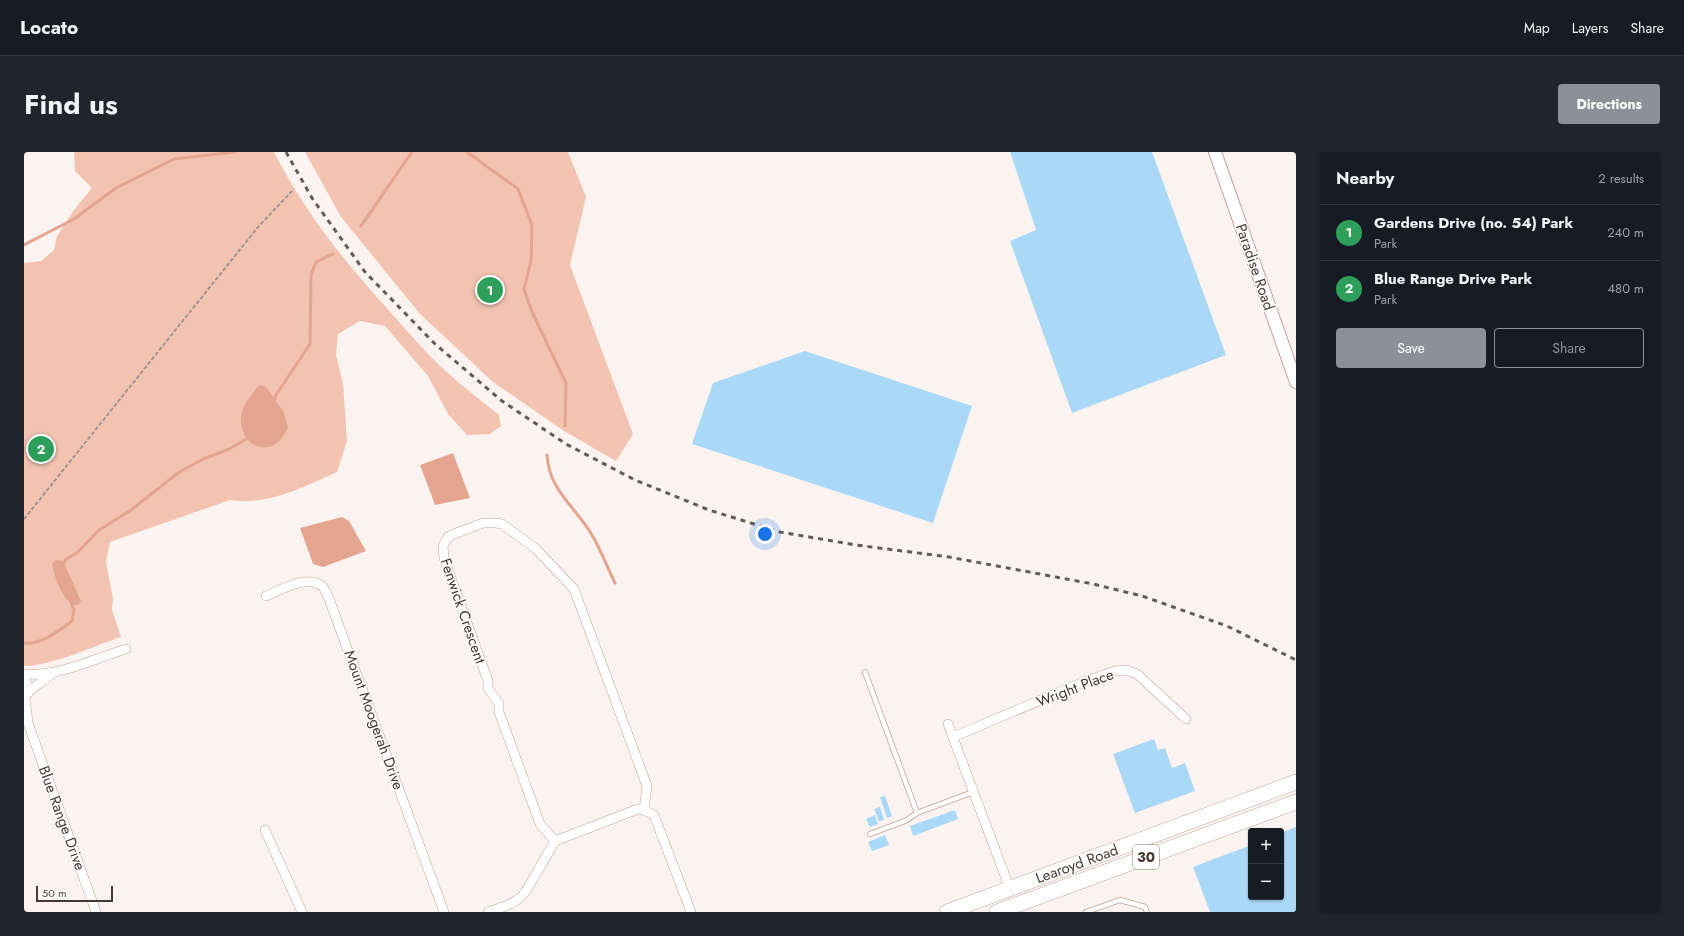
<!DOCTYPE html>
<meta charset="utf-8">
<style>
:root{--surface:#171b24;--page:#20242c;--text:#f1f3f6;--muted:#9ea1a6;--line:#363941;--accent:#8c9099}
body{margin:0;font-family:Jost,sans-serif;background:var(--page);color:var(--text)}
.controls{position:absolute;right:12px;bottom:12px;display:grid;overflow:hidden;border-radius:4px;box-shadow:0 1px 3px #0004}
.controls button{width:36px;height:36px;display:grid;place-items:center;padding:0;border:0;border-bottom:1px solid var(--line);background:var(--surface);color:var(--text);font:20px sans-serif}
.scale{position:absolute;left:12px;bottom:10px;width:77px;box-sizing:border-box;padding-left:4px;border:2px solid #473833;border-top:0;font-size:11px;line-height:14px;white-space:nowrap;color:#473833;-webkit-text-stroke:3px #fff;paint-order:stroke}
.you{position:absolute;left:741px;top:382px;width:14px;height:14px;margin:-10px;border:3px solid #fff;border-radius:50%;background:#1a73e8;box-shadow:0 0 0 6px #1a73e833}
.badge{display:grid;place-items:center;width:26px;height:26px;border-radius:50%;background:var(--accent);color:#fff;font-size:13px;font-weight:700}
.pin{position:absolute;translate:-50% -50%;border:2px solid #fff;box-shadow:0 1px 4px #0006}
.list{margin:0;padding:0;list-style:none}
h2{display:flex;justify-content:space-between;align-items:center;height:52px;margin:0;padding:0 16px;font-size:17px}
h2 small{font-size:13px;font-weight:400;color:var(--muted)}
.list li{display:grid;grid-template-columns:26px 1fr auto;gap:12px;align-items:center;box-sizing:border-box;height:56px;padding:0 16px;border-top:1px solid var(--line)}
.list b{display:block;font-size:15px;white-space:nowrap}
.list p{margin:0;font-size:13px;white-space:nowrap;color:var(--muted)}
.list em{font-size:13px;font-style:normal;color:var(--muted)}
.actions{display:flex;gap:8px;padding:12px 16px}
.actions a{flex:1;padding:9px 0;border:1px solid var(--accent);border-radius:4px;text-align:center;font-size:14px;color:var(--accent)}
.actions .main{background:var(--accent);color:#fff}
.map{position:relative;flex:none;width:1272px;height:760px;overflow:hidden;border-radius:4px}
header{display:flex;align-items:center;gap:24px;box-sizing:border-box;height:56px;padding:0 20px;background:var(--surface);border-bottom:1px solid var(--line)}
header strong{font-size:19px}
nav{display:flex;gap:22px;margin-inline-start:auto;font-size:14px}
.intro{display:flex;align-items:center;justify-content:space-between;box-sizing:border-box;height:96px;padding:0 24px}
h1{margin:0;font-size:28px}
.button{padding:10px 18px;border-radius:4px;background:var(--accent);color:#fff;font-size:14px;font-weight:700}
main{display:flex;gap:24px;padding:0 24px}
aside{flex:1;background:var(--surface);border-radius:4px;box-shadow:0 1px 3px #0004}
.map>svg:first-child{display:block}
.green{fill:#f3c3b2}
.water{fill:#e3a58f}
.lines{fill:none;stroke-linecap:round;stroke-linejoin:round}
.stream{stroke:#e3a58f;stroke-width:3}
.building{fill:#aad8f7}
.service-casing{stroke:#c5a194;stroke-width:6}
.minor-casing{stroke:#c5a194;stroke-width:10}
.tertiary-casing{stroke:#c5a194;stroke-width:14}
.primary-casing{stroke:#c5a194;stroke-width:16}
.path{stroke:#9f9490;stroke-width:2;stroke-dasharray:4 2;stroke-linecap:butt}
.service{stroke:#fff;stroke-width:4.5}
.minor{stroke:#fff;stroke-width:9}
.tertiary{stroke:#fff;stroke-width:12}
.primary{stroke:#fff;stroke-width:15}
.rail{stroke:#675a55;stroke-width:3;stroke-dasharray:5 5;stroke-linecap:butt}
.labels{text-anchor:middle;dominant-baseline:central;stroke-width:3;stroke-linejoin:round;paint-order:stroke}
.shield{fill:#fff;stroke:#7e7470;stroke-width:1}
.shield-label{font-size:14px;font-weight:bold;fill:#473833}
.street-label{font-size:15px;fill:#473833;stroke:#fff}
</style>
<header>
<strong>Locato</strong>
<nav><a>Map</a><a>Layers</a><a>Share</a></nav>
</header>
<div class="intro"><h1>Find us</h1><a class="button">Directions</a></div>
<main>
<div class="map">
<svg width="1272" height="760" viewBox="0 0 1272 760">
<rect width="100%" height="100%" fill="#fbf3f0"/>
<path class="green" d="M50 0H250C279 57 318 107 361 154 376 171 391 188 406 204 427 225 451 244 475 263L477 274 466 282 443 283 424 262 404 224 361 174 336 169 314 182 312 203 319 231 323 289 313 320C280 335 243 354 206 348L86 390 82 410 89 447 88 458 97 485C73 493 24 515 0 514V111L17 109 30 98 33 84 50 58 68 36 51 19Z
M281 0H544L562 45 546 113 609 282 592 309 540 279 469 230 396 162 317 65Z"/>
<path class="water" d="M237 233 242 235 259 259 264 275C249 313 210 293 218 259 221 250 228 242 233 235Z
M429 301 446 346 411 353 396 313Z
M318 365 325 369 342 399 299 415 289 412 276 376Z
M32 408 39 409 57 449 54 453H49C37 445 31 426 28 412Z"/>
<g class="lines">
<path class="stream" d="M443 0 494 37 508 73 507 109 500 137 508 160 542 231 541 274
M337 74 388 0
M0 93 50 67 92 36 150 7 211 0
M250 249 252 243 286 192 287 123 292 110 309 102
M523 303C525 339 552 355 568 383 577 398 583 415 591 431
M39 414 41 408 54 400 75 378 107 358 154 321 179 307 203 298 226 285
M0 491C17 493 35 479 48 469L50 458 47 450"/>
</g>
<path class="building" d="M986 0H1128L1202 203 1048 261 986 89 1012 78Z
M781 199 948 254 909 371 668 292 689 231Z
M1130 587 1134 598 1141 596 1148 616 1161 611 1171 639 1111 661 1089 602Z
M861 644 868 664 863 666 856 645Z
M856 655 860 668 855 669 850 657Z
M931 658 934 667 889 684 886 674Z
M851 663 854 672 846 675 842 667Z
M1272 675V760H1186L1169 715 1227 693V745H1257V681Z
M861 683 865 693 848 699 844 690Z"/>
<g class="lines">
<g class="service-casing">
<path id="service" d="M841 520 893 661 949 640
M846 682 881 669 893 661
M1062 760 1096 748 1121 755 1123 760"/>
</g>
<g class="minor-casing">
<path id="minor" d="M242 444C257 438 281 423 297 433 300 435 302 440 304 444L420 760
M0 522C35 525 69 507 102 497
M0 526 4 535 2 544
M4 541 13 533 30 521
M1 546 4 571 72 760
M924 572 986 737
M929 585 1062 529 1091 519 1102 518 1113 522 1162 567
M241 678 278 760
M531 689 516 672 475 560V552L464 536V529L420 407 419 394 424 385 430 382 459 371H472L478 372 512 397 550 437 623 634 620 658
M464 760C478 755 493 752 502 739L531 689 614 657 620 658 630 663 667 760"/>
</g>
<g class="tertiary-casing">
<path id="tertiary" d="M1191 0 1272 230"/>
</g>
<g class="primary-casing">
<path id="primary" d="M923 760 1272 630
M973 760 1272 650"/>
</g>
<path class="path" d="M0 367 234 75 270 37"/>
<use href="#service" class="service"/>
<use href="#minor" class="minor"/>
<use href="#tertiary" class="tertiary"/>
<use href="#primary" class="primary"/>
<path class="rail" d="M262 0 288 46 341 120 411 192 478 249 542 292 611 328 685 358 756 380 832 393 925 405 1069 432 1118 444 1203 474 1272 508"/>
</g>
<g class="labels">
<rect class="shield" x="1109" y="693" width="26" height="24" rx="3"/>
<g class="shield-label">
<text x="1122" y="705">30</text>
</g>
<g class="street-label">
<text transform="translate(1231 115) rotate(71)">Paradise Road</text>
<text transform="translate(439 459) rotate(71)">Fenwick Crescent</text>
<text transform="translate(1051 536) rotate(-21)">Wright Place</text>
<text transform="translate(350 568) rotate(70)">Mount Moogerah Drive</text>
<text transform="translate(38 666) rotate(70)">Blue Range Drive</text>
<text transform="translate(1053 712) rotate(-20)">Learoyd Road</text>
</g>
</g>
</svg>
<div class="controls">
<button>+</button>
<button>−</button>
</div>
<div class="scale">50 m</div>
<div class="you"></div>
<div class="pin badge" style="left:466px;top:138px;background:#2e9e5b">1</div>
<div class="pin badge" style="left:17px;top:297px;background:#2e9e5b">2</div>
</div>
<aside>
<h2>Nearby<small>2 results</small></h2>
<ul class="list">
<li><span class="badge" style="background:#2e9e5b">1</span><div><b>Gardens Drive (no. 54) Park</b><p>Park</p></div><em>240 m</em></li>
<li><span class="badge" style="background:#2e9e5b">2</span><div><b>Blue Range Drive Park</b><p>Park</p></div><em>480 m</em></li>
</ul>
<div class="actions"><a class="main">Save</a><a>Share</a></div>
</aside>
</main>
